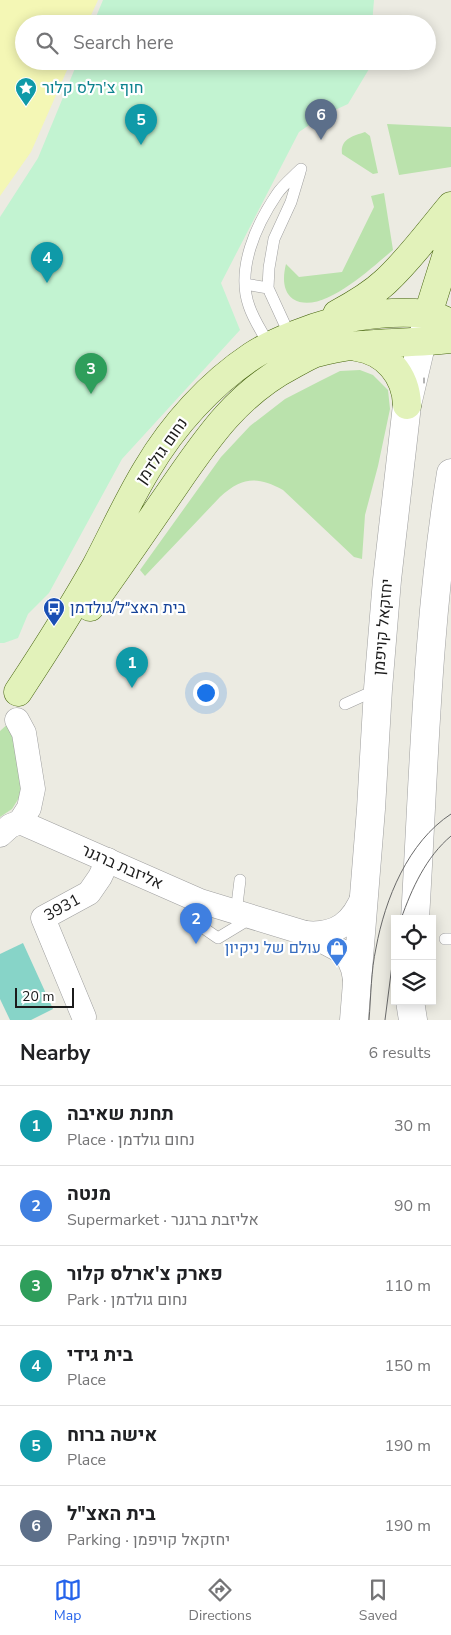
<!DOCTYPE html>
<meta charset="utf-8">
<style>
:root{--surface:#fff;--page:#f2f2f2;--text:#202124;--muted:#757577;--line:#e0e0e0;--accent:#2563eb}
body{margin:0;font-family:"Nunito Sans",Heebo,sans-serif;background:var(--page);color:var(--text)}
.controls{position:absolute;right:15px;bottom:15px;display:grid;overflow:hidden;border-radius:0px;box-shadow:0 2px 12px #0003}
.controls button{width:45px;height:45px;display:grid;place-items:center;padding:0;border:0;border-bottom:1px solid var(--line);background:var(--surface);color:var(--text);font:25px sans-serif}
.scale{position:absolute;left:15px;bottom:12px;width:59px;box-sizing:border-box;padding-left:5px;border:2px solid #1b1b1b;border-top:0;font-size:14px;line-height:18px;white-space:nowrap;color:#1b1b1b;-webkit-text-stroke:4px #fff;paint-order:stroke}
.you{position:absolute;left:205px;top:692px;width:18px;height:18px;margin:-12px;border:4px solid #fff;border-radius:50%;background:#1a73e8;box-shadow:0 0 0 8px #1a73e833}
.badge{display:grid;place-items:center;width:32px;height:32px;border-radius:50%;background:var(--accent);color:#fff;font-size:16px;font-weight:700}
.pin{position:absolute;translate:-50% -41px;filter:drop-shadow(0 1px 2px #0008)}
.pin::after{content:'';position:absolute;top:26px;width:18px;height:15px;background:inherit;clip-path:polygon(0 0,100% 0,50% 100%)}
.list{margin:0;padding:0;list-style:none}
h2{display:flex;justify-content:space-between;align-items:center;height:65px;margin:0;padding:0 20px;font-size:21px}
h2 small{font-size:16px;font-weight:400;color:var(--muted)}
.list li{display:grid;grid-template-columns:32px 1fr auto;gap:15px;align-items:center;box-sizing:border-box;height:80px;padding:0 20px;border-top:1px solid var(--line)}
.list b{display:block;font-size:19px;white-space:nowrap}
.list p{margin:0;font-size:16px;white-space:nowrap;color:var(--muted)}
.list em{font-size:16px;font-style:normal;color:var(--muted)}
.icon{flex:none;width:28px;height:28px;fill:none;stroke:currentColor;stroke-width:2;stroke-linecap:round;stroke-linejoin:round}
.map{position:relative;flex:none;width:451px;height:1020px;overflow:hidden}
.search{position:absolute;background:var(--surface);box-shadow:0 2px 12px #0003;left:15px;right:15px;top:15px;height:55px;display:flex;align-items:center;gap:12px;box-sizing:border-box;padding:0 18px;border-radius:28px;color:var(--muted);font-size:19px}
.sheet{height:545px;background:var(--surface)}
nav{display:flex;justify-content:space-around;align-items:center;box-sizing:border-box;height:70px;border-top:1px solid var(--line);background:var(--surface);font-size:14px;color:var(--muted)}
nav a{display:grid;justify-items:center;gap:2px}
nav .on{color:var(--accent)}
.map>svg:first-child{display:block}
.grass{fill:#bae2ac}
.sand{fill:#f4f7b5}
.park{fill:#c2f3d1}
.pitch{fill:#87d4c8}
.lines{fill:none;stroke-linecap:round;stroke-linejoin:round}
.service-casing{stroke:#9f9f9f;stroke-width:12}
.minor-casing{stroke:#9f9f9f;stroke-width:25}
.tertiary-casing{stroke:#9f9f9f;stroke-width:29}
.secondary-casing{stroke:#47650f;stroke-width:29}
.service{stroke:#fff;stroke-width:11}
.minor{stroke:#fff;stroke-width:24}
.tertiary{stroke:#fff;stroke-width:28}
.secondary{stroke:#e2f2ba;stroke-width:28}
.tram{stroke:#696969;stroke-width:1}
.labels{text-anchor:middle;dominant-baseline:central;stroke-width:4.5;stroke-linejoin:round;paint-order:stroke}
.culture-label{font-size:16px;fill:#0d838f;stroke:#fff;text-anchor:start}
.street-label{font-size:16px;fill:#1b1b1b;stroke:#fff}
.transit-label{font-size:16px;fill:#164399;stroke:#fff;text-anchor:start}
.shop-label{font-size:16px;fill:#366cbe;stroke:#fff;text-anchor:end}
</style>
<div class="map">
<svg width="451" height="1020" viewBox="0 0 451 1020">
<rect width="100%" height="100%" fill="#ecebe2"/>
<path class="grass" d="M387 124 451 127V167L399 175Z
M365 132 370 136 378 173 373 174 342 154C340 139 353 136 365 132Z
M384 193 393 250C372 267 321 317 293 299 282 291 283 276 286 264L299 277 342 272 374 207 371 196Z
M360 370 373 375 388 390 390 409 378 466 365 515 362 559 354 557 283 490C257 476 242 477 220 497L145 576 140 570 221 457 250 426 285 399 320 381 340 371Z
M10 722 22 793 12 809 0 817V731Z"/>
<path class="sand" d="M0 0H98L87 24H24V61H71L31 152 0 196Z"/>
<path class="park" d="M103 0H374L372 24H93Z
M78 61H370L369 69 348 104 324 115 299 132 221 283 240 330 122 459 49 593 28 614 18 638 4 643H0V217L38 158Z"/>
<path class="pitch" d="M23 943 53 1009 31 1020H10L0 999V954Z"/>
<g class="lines">
<g class="service-casing">
<path id="service" d="M245 284 268 288
M291 338 268 288 269 268 274 239 291 202 300 172
M270 347C263 333 254 321 249 306 236 269 256 225 277 194 283 185 293 177 301 169
M345 704 376 690
M200 901 186 916 218 938 251 918
M236 913 240 880
M445 939H451"/>
</g>
<g class="minor-casing">
<g id="minor">
<path d="M17 720 24 733 33 789 29 808 20 822"/>
<path d="M0 835 10 826 20 822 200 901 305 933 326 943 343 952 349 959 353 969 356 984"/>
<path d="M305 933C336 936 353 923 364 894"/>
<path id="s1" d="M84 1017 43 918 89 893 100 877 108 860"/>
</g>
</g>
<g class="tertiary-casing">
<path id="tertiary" d="M415 919C424 770 427 621 451 473
M410 1001 413 1020
M354 1020 371 809 378 689 387 580 407 405 427 320"/>
</g>
<g class="secondary-casing">
<path id="secondary" d="M337 314C354 305 371 295 385 282 410 259 430 231 451 206
M428 314 451 241
M356 347C386 351 406 375 407 405
M90 607C115 572 140 536 164 501 201 448 232 396 292 365 300 361 308 356 316 353 360 340 406 345 451 339
M18 692C45 651 72 609 96 566 113 534 128 500 147 469 173 425 210 384 252 356 275 341 310 328 336 321 362 314 399 311 426 314 434 315 443 320 451 323"/>
</g>
<use href="#service" class="service"/>
<use href="#minor" class="minor"/>
<use href="#tertiary" class="tertiary"/>
<use href="#secondary" class="secondary"/>
<path class="tram" d="M424 383V378
M401 919C412 888 426 857 451 836
M369 1020C371 996 371 971 376 948 385 899 408 842 451 814
M385 1020 395 942"/>
</g>
<defs>
<g id="sight-pin" transform="scale(1.125)"><path d="M0 17L-7.5 6A9.5 9.5 0 1 1 7.5 6Z" fill="#0f9aa8" stroke="#fff"/><path d="M0-6L1.8-2.2L6-1.7L2.9 1.2L3.7 5.4L0 3.3L-3.7 5.4L-2.9 1.2L-6-1.7L-1.8-2.2Z" fill="#fff"/></g>
<g id="bus-pin" transform="scale(1.125)"><path d="M0 17L-7.5 6A9.5 9.5 0 1 1 7.5 6Z" fill="#1a4fb4" stroke="#fff"/><path d="M-5-6H5V4H4V6H2V4H-2V6H-4V4H-5ZM-3.5-4V0h7V-4ZM-3.5 1.2v1.5H-2V1.2ZM2 1.2v1.5H3.5V1.2Z" fill="#fff"/></g>
<g id="shop-pin" transform="scale(1.125)"><path d="M0 17L-7.5 6A9.5 9.5 0 1 1 7.5 6Z" fill="#3f7fe0" stroke="#fff"/><path d="M-5-2.5h2.3a2.7 3.5 0 0 1 5.4 0H5L5.5 6h-11ZM-1.5-2.5h3a1.5 2.3 0 0 0-3 0Z" fill="#fff"/></g>
</defs>
<g fill-rule="evenodd">
<use href="#sight-pin" x="26" y="88"/>
<use href="#bus-pin" x="54" y="608"/>
<use href="#shop-pin" x="337" y="948"/>
</g>
<g class="labels">
<g class="culture-label">
<text x="42" y="88">חוף צ'רלס קלור</text>
</g>
<g class="street-label">
<text transform="translate(162 451) rotate(-55)">נחום גולדמן</text>
<text transform="translate(383 627) rotate(-85)">יחזקאל קויפמן</text>
<text transform="translate(122 867) rotate(24)">אליזבת ברגנר</text>
<text stroke="none"><textPath href="#s1" startOffset="129">3931</textPath></text>
</g>
<g class="transit-label">
<text x="70" y="608">בית האצ״ל/גולדמן</text>
</g>
<g class="shop-label">
<text x="321" y="948">עולם של ניקיון</text>
</g>
</g>
</svg>
<div class="controls">
<button><svg class="icon" aria-label="locate" viewBox="0 0 24 24"><circle cx="12" cy="12" r="6"/><path d="M12 2v4M12 18v4M2 12h4M18 12h4"/></svg></button>
<button><svg class="icon" aria-label="layers" viewBox="0 0 24 24"><path d="M12 4l9 5-9 5-9-5zM3 14l9 5 9-5"/></svg></button>
</div>
<div class="scale">20 m</div>
<div class="you"></div>
<div class="pin badge" style="left:132px;top:688px;background:#0f9aa8">1</div>
<div class="pin badge" style="left:196px;top:944px;background:#3f7fe0">2</div>
<div class="pin badge" style="left:91px;top:394px;background:#2e9e5b">3</div>
<div class="pin badge" style="left:47px;top:283px;background:#0f9aa8">4</div>
<div class="pin badge" style="left:141px;top:145px;background:#0f9aa8">5</div>
<div class="pin badge" style="left:321px;top:140px;background:#5c6f8a">6</div>
<div class="search"><svg class="icon" aria-label="search" viewBox="0 0 24 24"><circle cx="10" cy="10" r="6"/><path d="M15 15l6 6"/></svg>Search here</div>
</div>
<section class="sheet">
<h2>Nearby<small>6 results</small></h2>
<ul class="list">
<li><span class="badge" style="background:#0f9aa8">1</span><div><b>תחנת שאיבה</b><p>Place · נחום גולדמן</p></div><em>30 m</em></li>
<li><span class="badge" style="background:#3f7fe0">2</span><div><b>מנטה</b><p>Supermarket · אליזבת ברגנר</p></div><em>90 m</em></li>
<li><span class="badge" style="background:#2e9e5b">3</span><div><b>פארק צ'ארלס קלור</b><p>Park · נחום גולדמן</p></div><em>110 m</em></li>
<li><span class="badge" style="background:#0f9aa8">4</span><div><b>בית גידי</b><p>Place</p></div><em>150 m</em></li>
<li><span class="badge" style="background:#0f9aa8">5</span><div><b>אישה ברוח</b><p>Place</p></div><em>190 m</em></li>
<li><span class="badge" style="background:#5c6f8a">6</span><div><b>בית האצ&quot;ל</b><p>Parking · יחזקאל קויפמן</p></div><em>190 m</em></li>
</ul>
</section>
<nav>
<a class="on"><svg class="icon" aria-label="map" viewBox="0 0 24 24"><path d="M3 6l6-2 6 2 6-2v14l-6 2-6-2-6 2zM9 4v14M15 6v14"/></svg>Map</a>
<a><svg class="icon" aria-label="directions" viewBox="0 0 24 24"><path d="M12 3l9 9-9 9-9-9zM9 14v-3h6M13 9l2 2-2 2"/></svg>Directions</a>
<a><svg class="icon" aria-label="saved" viewBox="0 0 24 24"><path d="M7 4h10v16l-5-4-5 4z"/></svg>Saved</a>
</nav>
